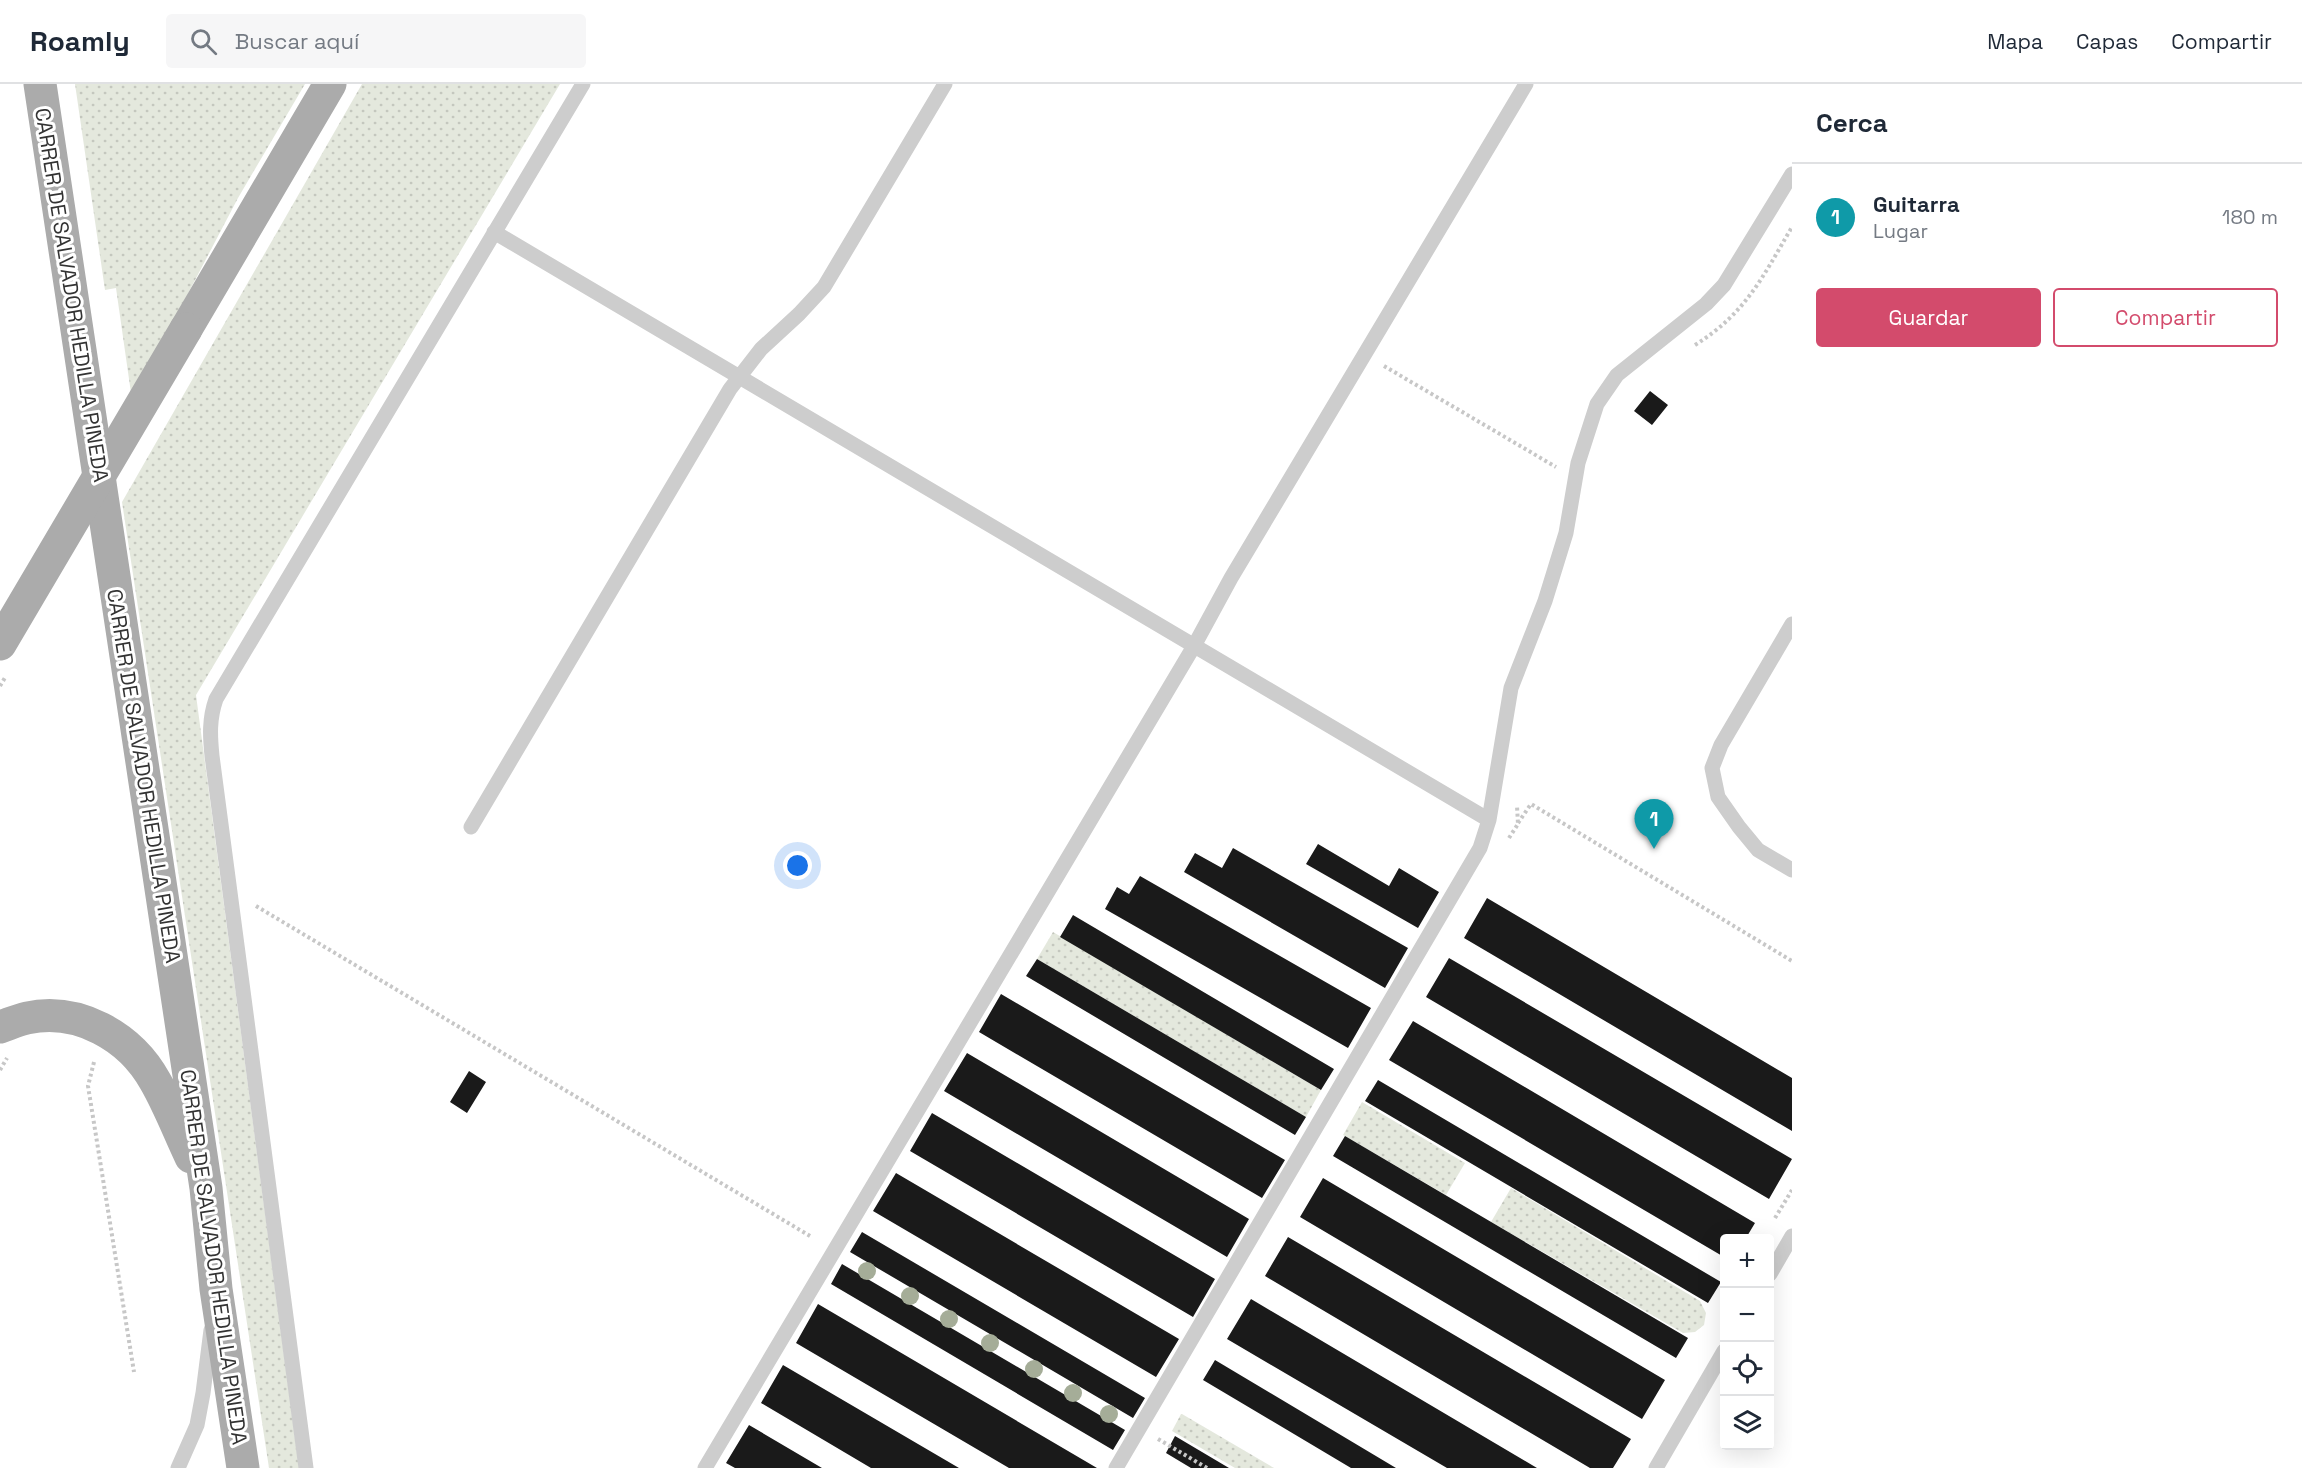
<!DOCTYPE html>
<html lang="es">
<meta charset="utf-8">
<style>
:root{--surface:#fff;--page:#f6f6f7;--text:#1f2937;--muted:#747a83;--line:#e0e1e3;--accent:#d34b6c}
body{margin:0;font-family:"Space Grotesk",sans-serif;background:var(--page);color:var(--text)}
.controls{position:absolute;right:18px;bottom:18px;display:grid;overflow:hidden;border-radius:6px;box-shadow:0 6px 24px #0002}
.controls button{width:54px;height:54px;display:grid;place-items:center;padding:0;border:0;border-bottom:2px solid var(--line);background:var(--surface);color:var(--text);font:30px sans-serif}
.you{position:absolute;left:798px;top:782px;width:21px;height:21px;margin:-15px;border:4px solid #fff;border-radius:50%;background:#1a73e8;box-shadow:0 0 0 9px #1a73e833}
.badge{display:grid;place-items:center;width:39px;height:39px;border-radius:50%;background:var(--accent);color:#fff;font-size:20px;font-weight:700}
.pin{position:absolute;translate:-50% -50px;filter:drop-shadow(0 2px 3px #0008)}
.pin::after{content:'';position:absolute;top:32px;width:21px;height:18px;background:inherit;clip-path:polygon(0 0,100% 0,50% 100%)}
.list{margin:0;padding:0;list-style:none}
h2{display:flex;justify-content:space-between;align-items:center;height:78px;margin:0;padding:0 24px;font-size:26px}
h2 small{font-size:20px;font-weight:400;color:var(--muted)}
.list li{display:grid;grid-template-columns:39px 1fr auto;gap:18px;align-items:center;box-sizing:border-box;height:108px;padding:0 24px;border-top:2px solid var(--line)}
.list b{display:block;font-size:22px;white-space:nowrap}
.list p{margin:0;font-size:20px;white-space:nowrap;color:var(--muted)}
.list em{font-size:20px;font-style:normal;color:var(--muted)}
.actions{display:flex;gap:12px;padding:18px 24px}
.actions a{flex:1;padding:14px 0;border:2px solid var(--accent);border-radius:6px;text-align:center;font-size:21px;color:var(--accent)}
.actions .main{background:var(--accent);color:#fff}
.icon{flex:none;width:33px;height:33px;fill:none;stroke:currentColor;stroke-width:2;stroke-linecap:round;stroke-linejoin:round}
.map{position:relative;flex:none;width:1792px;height:1384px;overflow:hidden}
header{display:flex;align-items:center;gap:36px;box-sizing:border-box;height:84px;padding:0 30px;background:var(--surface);border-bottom:2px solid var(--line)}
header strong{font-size:28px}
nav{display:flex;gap:33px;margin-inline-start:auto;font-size:21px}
.search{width:420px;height:54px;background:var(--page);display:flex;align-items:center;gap:15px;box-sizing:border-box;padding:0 21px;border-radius:6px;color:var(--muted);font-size:22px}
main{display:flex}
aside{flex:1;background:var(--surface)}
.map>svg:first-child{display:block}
.grass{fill:url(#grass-dots)}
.building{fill:#1a1a1a}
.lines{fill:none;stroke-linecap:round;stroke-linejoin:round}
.path{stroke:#c7c7c7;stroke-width:4;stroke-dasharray:3 3;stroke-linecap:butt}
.lane{stroke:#cdcdcd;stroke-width:15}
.primary{stroke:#ababab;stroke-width:33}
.path-bridge{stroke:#c7c7c7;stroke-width:4;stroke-dasharray:3 3;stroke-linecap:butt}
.primary-bridge{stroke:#ababab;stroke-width:33}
.tree{fill:#a5ad98}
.labels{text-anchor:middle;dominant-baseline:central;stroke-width:6;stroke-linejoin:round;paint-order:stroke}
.street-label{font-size:21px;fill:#333;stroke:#fff}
</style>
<header>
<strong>Roamly</strong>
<div class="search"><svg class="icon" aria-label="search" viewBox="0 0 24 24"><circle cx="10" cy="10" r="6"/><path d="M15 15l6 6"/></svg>Buscar aquí</div>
<nav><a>Mapa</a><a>Capas</a><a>Compartir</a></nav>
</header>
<main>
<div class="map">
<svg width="1792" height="1384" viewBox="0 0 1792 1384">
<defs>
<pattern id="grass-dots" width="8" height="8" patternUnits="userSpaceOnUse" patternTransform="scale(1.5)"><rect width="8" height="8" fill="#e4e8dd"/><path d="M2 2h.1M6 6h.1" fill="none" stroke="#c4c7be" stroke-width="1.8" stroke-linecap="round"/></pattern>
</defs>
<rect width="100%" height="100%" fill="#fff"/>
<path class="grass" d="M75 0H305L238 114 172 240 131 309 116 204 105 206Z
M362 0H560L196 611 299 1384H269L122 418Z
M1053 848 1321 1006 1306 1033 1037 875Z
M1362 1018 1465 1079 1446 1111 1343 1051Z
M1511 1104 1700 1217 1706 1229 1704 1241 1695 1248 1683 1249 1491 1138Z
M1181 1330H1182L1274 1384H1235L1172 1347Z"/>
<path class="building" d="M1650 307 1668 321 1652 341 1634 327Z
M1318 760 1389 802 1399 784 1439 808 1418 844 1306 780Z
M1233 764 1408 864 1385 904 1184 788 1195 769 1222 784Z
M1140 792 1371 924 1348 964 1105 825 1117 803 1129 810Z
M1487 814 1792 994V1047L1464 854Z
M1073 831 1334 985 1321 1006 1060 853Z
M1449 874 1792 1075 1769 1115 1426 913Z
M1037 875 1306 1033 1295 1051 1026 892Z
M1001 910 1285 1076 1262 1114 979 948Z
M1413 937 1755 1139 1746 1154H1724V1173L1389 976Z
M967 969 1249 1135 1227 1173 944 1007Z
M469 987 486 998 467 1029 450 1018Z
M1378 996 1721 1198 1708 1219 1365 1017Z
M932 1029 1215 1195 1193 1233 910 1067Z
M1345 1052 1688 1254 1676 1274 1333 1072Z
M896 1089 1179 1255 1156 1293 873 1127Z
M1323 1094 1665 1296 1642 1335 1300 1133Z
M862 1148 1145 1314 1133 1334 850 1168Z
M1288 1153 1631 1355 1613 1384H1590L1265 1192Z
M842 1180 1125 1346 1113 1366 831 1200Z
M1251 1215 1537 1384H1447L1227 1255Z
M818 1220 1097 1384H1009L796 1259Z
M1215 1276 1396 1384H1351L1203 1296Z
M783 1281 959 1384H871L761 1319Z
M749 1341 822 1384H735L726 1379Z
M1175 1352 1229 1384H1191L1166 1369Z"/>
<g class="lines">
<path class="path" d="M1695 261C1746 229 1762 194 1792 143
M1384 282 1556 383
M1518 739 1531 720 1792 877
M1509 754 1518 740 1517 722
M256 822 810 1152
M94 978 88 1002 134 1288
M0 986 7 974
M1775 1134 1792 1106
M1158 1355 1207 1384"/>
<path class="lane" d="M494 148 1489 736
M1792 540 1721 661 1712 684 1718 713 1739 743 1758 766 1792 786
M471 743 730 305 761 265 799 230 824 203 945 0
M1770 1190 1792 1152
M178 1384 197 1341 203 1309 211 1246
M306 1384 212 672C210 652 209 635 216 615L583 0
M705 1384 1194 562 1231 494 1526 0
M1116 1384 1480 764 1489 736 1511 604 1545 517 1566 449 1578 379 1597 320 1617 291 1706 220 1724 201 1792 90
M1656 1384 1724 1267"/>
<path class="primary" d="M40 0 206 1104 216 1205 243 1384
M186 245 330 0
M0 943C9 940 18 936 27 934 78 923 130 952 155 997 169 1021 179 1048 191 1073"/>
<path class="path-bridge" d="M0 602 6 592"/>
<path class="primary-bridge" d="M0 560 186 245"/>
</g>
<g class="tree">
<circle cx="867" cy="1187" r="9"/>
<circle cx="910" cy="1212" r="9"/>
<circle cx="949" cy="1235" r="9"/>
<circle cx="990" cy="1259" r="9"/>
<circle cx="1034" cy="1285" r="9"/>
<circle cx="1073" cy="1309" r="9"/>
<circle cx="1109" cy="1330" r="9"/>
</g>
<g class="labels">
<g class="street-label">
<text transform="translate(72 211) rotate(81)">CARRER DE SALVADOR HEDILLA PINEDA</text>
<text transform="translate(144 692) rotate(81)">CARRER DE SALVADOR HEDILLA PINEDA</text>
<text transform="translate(214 1173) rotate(82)">CARRER DE SALVADOR HEDILLA PINEDA</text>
</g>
</g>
</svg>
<div class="controls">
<button>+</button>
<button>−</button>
<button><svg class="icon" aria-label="locate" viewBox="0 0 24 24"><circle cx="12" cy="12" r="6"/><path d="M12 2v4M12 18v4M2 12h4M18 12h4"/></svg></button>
<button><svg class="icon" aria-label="layers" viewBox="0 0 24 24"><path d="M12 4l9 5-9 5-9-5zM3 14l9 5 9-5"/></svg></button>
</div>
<div class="you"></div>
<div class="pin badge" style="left:1654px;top:765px;background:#0f9aa8">1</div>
</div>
<aside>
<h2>Cerca<small></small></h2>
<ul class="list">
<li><span class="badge" style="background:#0f9aa8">1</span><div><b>Guitarra</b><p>Lugar</p></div><em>180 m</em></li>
</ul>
<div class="actions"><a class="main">Guardar</a><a>Compartir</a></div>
</aside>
</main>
